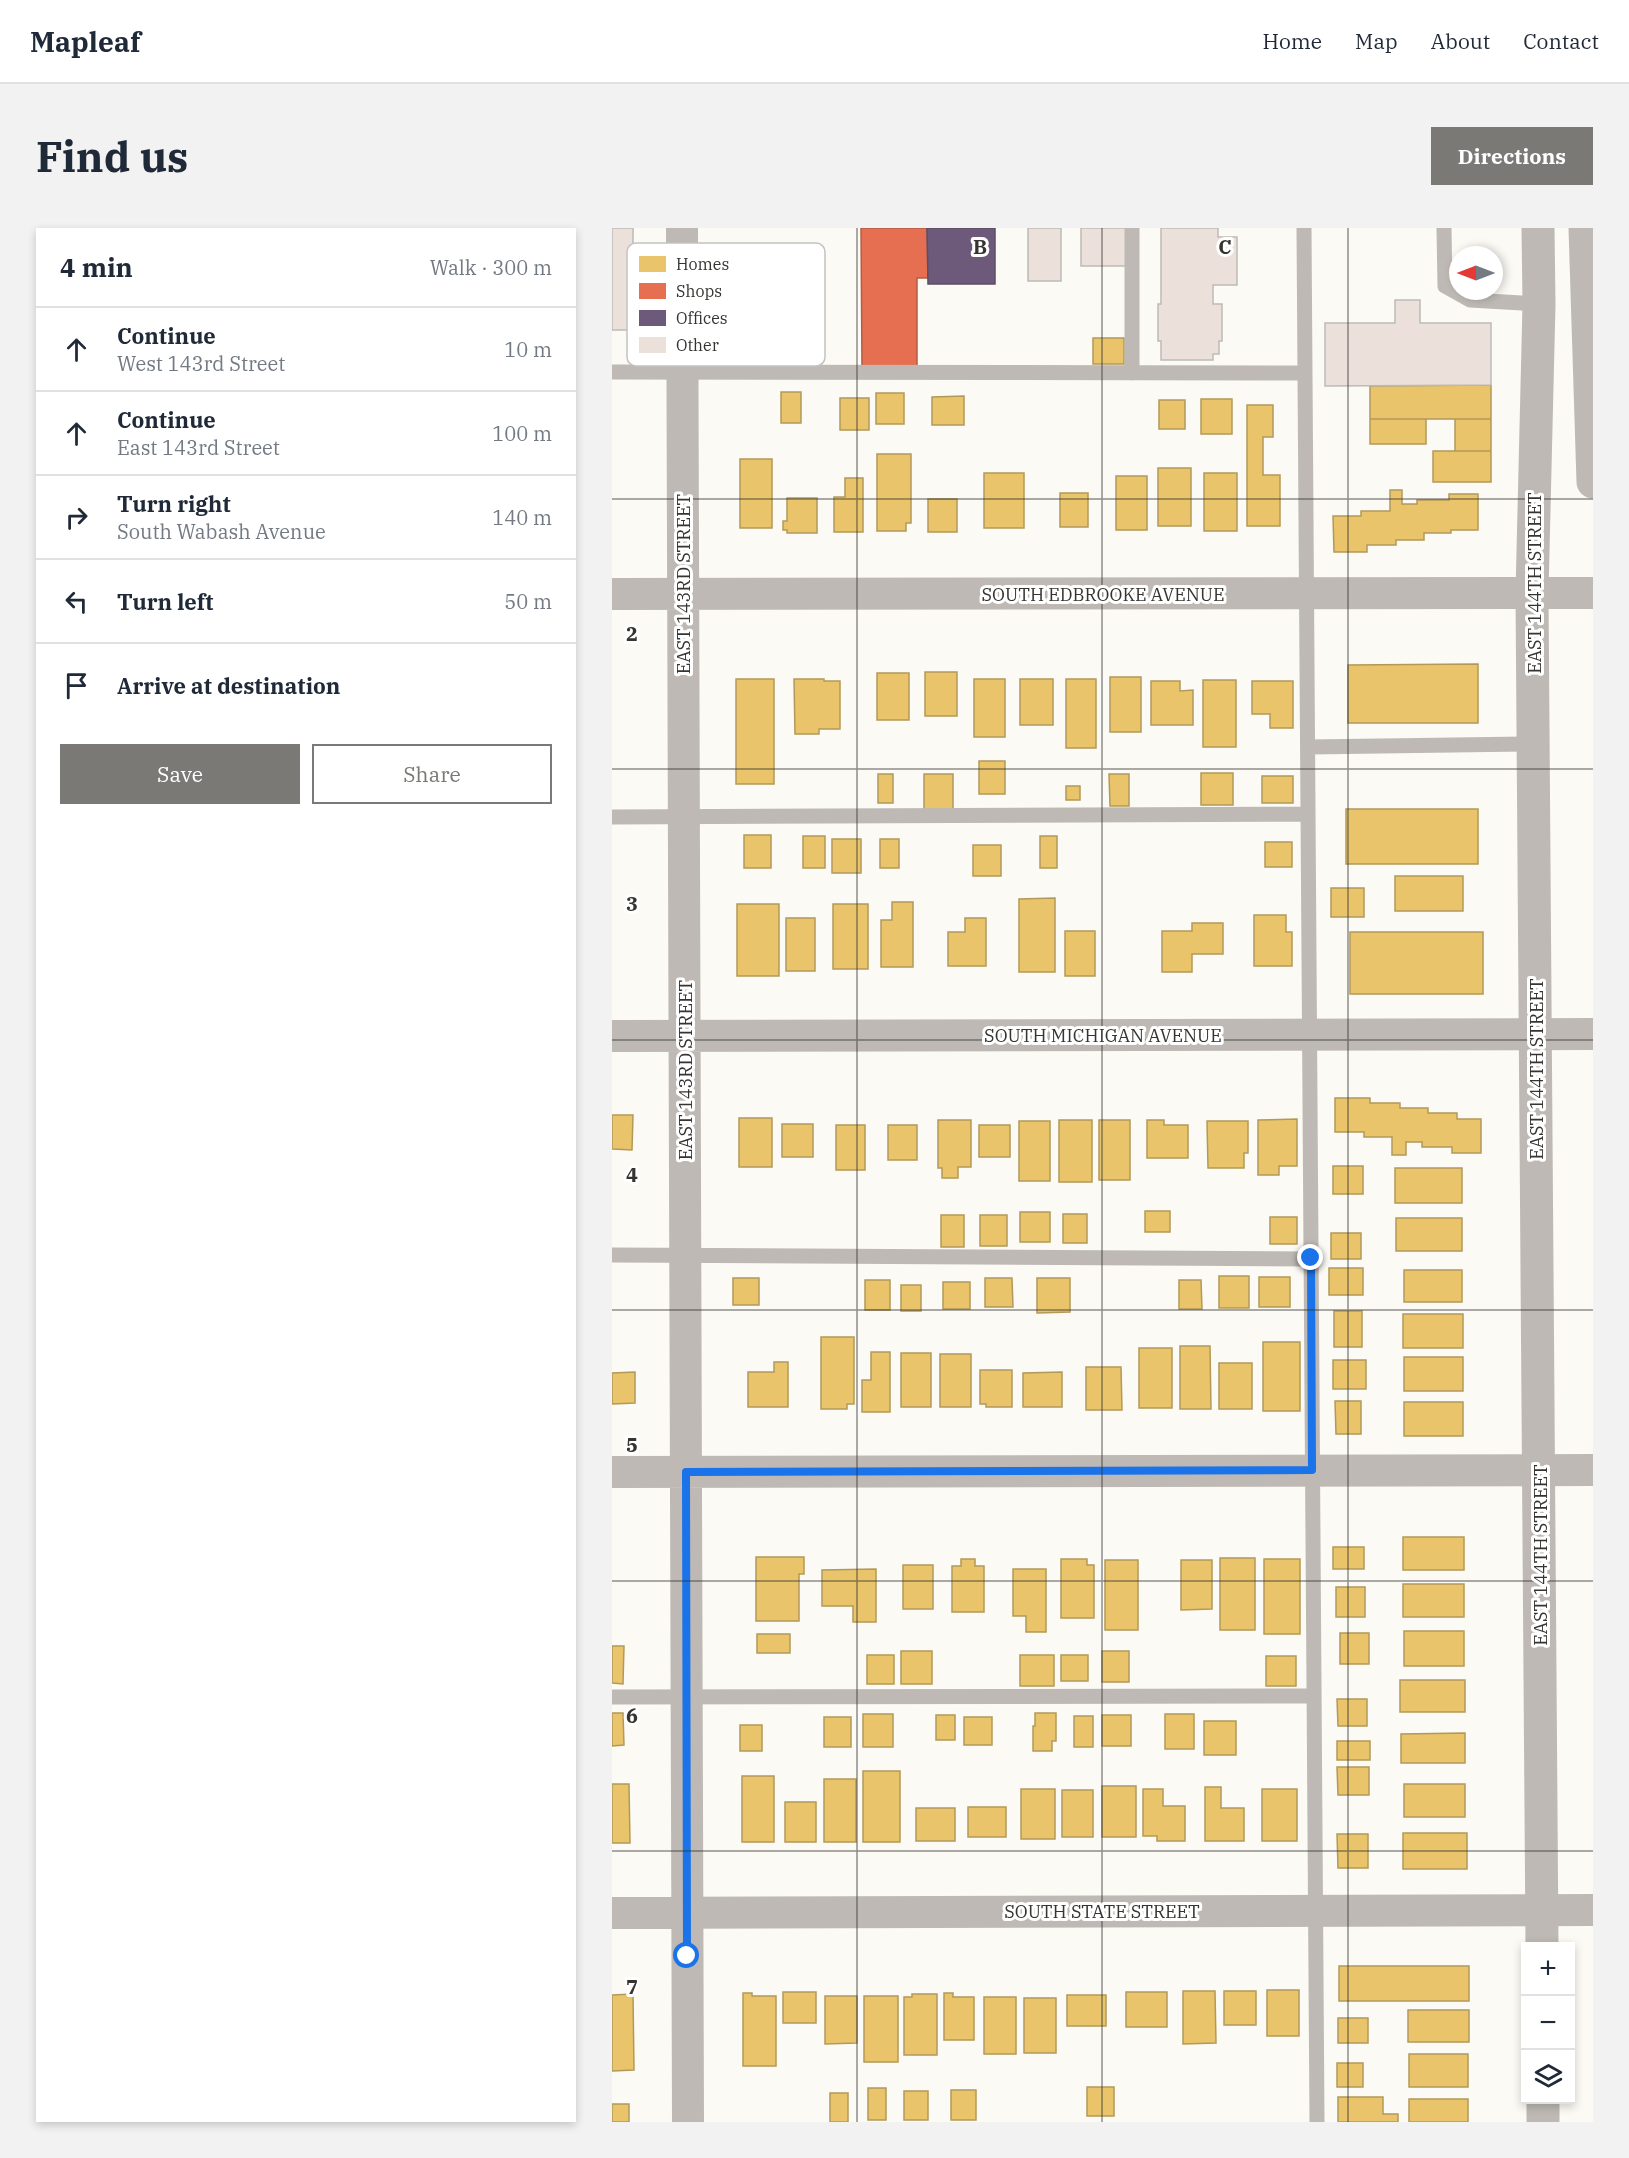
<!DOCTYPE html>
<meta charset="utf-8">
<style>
:root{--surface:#fff;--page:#f2f2f3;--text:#1f2937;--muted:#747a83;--line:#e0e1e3;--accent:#7a7976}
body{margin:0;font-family:"IBM Plex Serif",serif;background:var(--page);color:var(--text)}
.controls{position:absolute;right:18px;bottom:18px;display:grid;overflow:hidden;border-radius:0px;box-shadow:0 3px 9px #0003}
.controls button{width:54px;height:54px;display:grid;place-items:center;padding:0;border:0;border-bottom:2px solid var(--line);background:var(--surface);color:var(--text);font:30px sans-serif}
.compass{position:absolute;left:837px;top:18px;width:54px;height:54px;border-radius:50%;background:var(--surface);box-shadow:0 3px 9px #0003;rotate:270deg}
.stop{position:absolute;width:18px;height:18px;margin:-14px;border:4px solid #1a73e8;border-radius:50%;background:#fff}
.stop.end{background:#1a73e8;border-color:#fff;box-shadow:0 2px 6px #0008}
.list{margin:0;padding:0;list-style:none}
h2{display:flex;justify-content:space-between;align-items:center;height:78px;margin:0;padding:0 24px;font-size:26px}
h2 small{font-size:20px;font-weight:400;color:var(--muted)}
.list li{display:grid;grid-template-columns:39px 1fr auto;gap:18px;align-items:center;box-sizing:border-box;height:84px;padding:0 24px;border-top:2px solid var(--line)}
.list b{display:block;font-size:22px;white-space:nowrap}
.list p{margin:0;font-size:20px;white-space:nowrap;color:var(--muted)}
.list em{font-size:20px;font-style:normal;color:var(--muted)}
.actions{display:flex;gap:12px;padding:18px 24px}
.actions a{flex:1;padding:14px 0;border:2px solid var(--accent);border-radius:0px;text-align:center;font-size:21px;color:var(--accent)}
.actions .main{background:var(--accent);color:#fff}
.icon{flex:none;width:33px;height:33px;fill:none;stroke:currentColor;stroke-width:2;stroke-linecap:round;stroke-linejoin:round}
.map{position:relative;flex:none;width:981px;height:1894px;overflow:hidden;border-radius:0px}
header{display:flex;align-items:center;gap:36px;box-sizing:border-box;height:84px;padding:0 30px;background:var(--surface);border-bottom:2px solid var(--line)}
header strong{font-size:28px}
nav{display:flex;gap:33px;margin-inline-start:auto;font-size:21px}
.intro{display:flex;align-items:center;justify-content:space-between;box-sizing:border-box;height:144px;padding:0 36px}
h1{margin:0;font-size:42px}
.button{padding:15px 27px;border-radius:0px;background:var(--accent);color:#fff;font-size:21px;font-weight:700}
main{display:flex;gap:36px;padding:0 36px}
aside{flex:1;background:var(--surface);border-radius:0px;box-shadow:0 3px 9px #0003}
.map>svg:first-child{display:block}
.homes{fill:#e9c46a;stroke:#b39959;stroke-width:1.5}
.shops{fill:#e76f51;stroke:#b25d47;stroke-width:1.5}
.offices{fill:#6d597a;stroke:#5c4e64;stroke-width:1.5}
.building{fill:#ece0db;stroke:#bcbab7;stroke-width:1.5}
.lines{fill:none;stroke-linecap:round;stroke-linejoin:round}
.service{stroke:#beb9b4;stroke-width:15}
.minor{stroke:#beb9b4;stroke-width:32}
.tertiary{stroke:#beb9b4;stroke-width:33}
.route{stroke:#1a73e8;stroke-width:8}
.grid{fill:none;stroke:#353431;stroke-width:1.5;stroke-opacity:0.55}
.labels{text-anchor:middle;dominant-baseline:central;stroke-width:6;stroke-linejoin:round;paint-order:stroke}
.street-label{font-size:18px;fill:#353431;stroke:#fff}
.key{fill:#fff;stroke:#c2c2c1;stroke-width:1.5}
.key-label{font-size:16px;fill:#353431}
.grid-label{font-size:20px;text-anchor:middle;font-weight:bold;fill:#353431;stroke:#fff;stroke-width:6;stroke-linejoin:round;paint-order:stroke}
</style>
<header>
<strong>Mapleaf</strong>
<nav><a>Home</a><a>Map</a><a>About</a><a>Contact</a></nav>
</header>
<div class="intro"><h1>Find us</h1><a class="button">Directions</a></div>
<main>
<aside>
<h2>4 min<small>Walk · 300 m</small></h2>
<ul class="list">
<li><svg class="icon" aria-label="ahead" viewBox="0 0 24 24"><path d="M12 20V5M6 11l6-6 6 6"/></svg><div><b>Continue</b><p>West 143rd Street</p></div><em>10 m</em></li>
<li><svg class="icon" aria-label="ahead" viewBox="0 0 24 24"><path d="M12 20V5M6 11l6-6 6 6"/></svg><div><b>Continue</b><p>East 143rd Street</p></div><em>100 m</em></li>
<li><svg class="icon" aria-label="right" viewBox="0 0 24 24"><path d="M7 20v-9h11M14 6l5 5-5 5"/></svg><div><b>Turn right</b><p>South Wabash Avenue</p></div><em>140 m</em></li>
<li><svg class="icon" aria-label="left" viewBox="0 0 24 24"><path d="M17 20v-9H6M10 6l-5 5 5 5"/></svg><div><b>Turn left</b></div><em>50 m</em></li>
<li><svg class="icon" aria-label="arrive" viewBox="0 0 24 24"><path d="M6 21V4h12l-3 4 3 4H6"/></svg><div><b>Arrive at destination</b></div></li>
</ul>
<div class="actions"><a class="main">Save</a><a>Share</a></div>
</aside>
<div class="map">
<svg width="981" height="1894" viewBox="0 0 981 1894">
<rect width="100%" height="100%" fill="#fbfaf5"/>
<path class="homes" d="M481 110H512V136H481Z
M879 157V191H758V158Z
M169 164H189V195H169Z
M264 165H292V196H264Z
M352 168V197H320V169Z
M228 170H257V202H228Z
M589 171H620V206H589Z
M547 172H573V201H547Z
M635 177H661V209H651V247H668V298H635Z
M758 191H814V216H758Z
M843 191H879V223H843Z
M821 223H879V254H821Z
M265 226H299V295H294V303H265Z
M128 231H160V300H128Z
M546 240H579V298H546Z
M372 245H412V300H372Z
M592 245H625V303H592Z
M504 248H535V302H504Z
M233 250H251V304H222V269H233Z
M778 262H790V276H805V272H837V266H866V302H839V305H812V312H784V317H755V324H722L721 288H749V283H778Z
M448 265H476V299H448Z
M175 270H205V305H175V302H171V293H175Z
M316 271H345V304H316Z
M866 436V495H736V437Z
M313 444H345V488H313Z
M265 445H297V492H265Z
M498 449H529V504H498Z
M124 451H162V556H124Z
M182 451H212V453H228V501H207V506H183Z
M362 451H393V509H362Z
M408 451H441V497H408Z
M454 451H484V520H454Z
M591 452H624V519H591Z
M539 453H568V463L581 462V497H539Z
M640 453H681V500H658V486H640Z
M367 533H393V566H367Z
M589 545H621V577H589Z
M266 546H281V575H266Z
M312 546H341V582H312Z
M497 546H517V578H498Z
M650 548H681V575H650Z
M454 558H468V572H454Z
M734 581H866V636H734Z
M132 607H159V640H132Z
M191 608H213V640H191Z
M428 608H445V640H428Z
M220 611H249V645H220Z
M268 611H287V640H268Z
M653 614H680V639H653Z
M361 617H389V648H361Z
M783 648H851V683H783Z
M719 660H752V689H719Z
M443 670V744H407V671Z
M280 674H301V739H269V692H280Z
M125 676H167V748H125Z
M221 676H256V741H221Z
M642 687H674V704H680V738H642Z
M174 690H203V743H174Z
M353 690H374V738H336V704H353Z
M580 695H611V726H580V744H550V703H580Z
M453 703H483V748H453Z
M738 704H871V766H738Z
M723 870H758V875H788V880H816V885H845V891H869V925H840V919H810V914H794V927H780V909H752V904H723Z
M0 887H21L20 922 0 921Z
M127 890H160V939H127Z
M685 891V938H667V947H646V892Z
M326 892H359V939H346V950H330V940H326Z
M447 892H480V954H447Z
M487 892H518V952H487Z
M535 892H552V897H576V930H535Z
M407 893H438V953H407Z
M595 893H636V925H632V940H596Z
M170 896H201V929H170Z
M224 897H253V942H224Z
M276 897H305V932H276Z
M367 897H398V929H367Z
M721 938H751V966H721Z
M783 940H850V975H783Z
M533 983H558V1004H533Z
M408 984H438V1014H408Z
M451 986H475V1015H451Z
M329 987H352V1019H329Z
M368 987H395V1018H368Z
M658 989H685V1016H658Z
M784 990H850V1023H784Z
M719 1005H749V1031H719Z
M717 1040H751V1067H717Z
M792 1042H850V1074H792Z
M607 1048H637V1080H607Z
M647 1049H678V1079H647Z
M121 1050H147V1077H121Z
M373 1050H400L401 1079H373Z
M425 1050H458V1084L425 1085Z
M253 1052H278V1082H253Z
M567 1052H589L590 1081H567Z
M331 1054H358V1081H331Z
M289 1057H309V1083H289Z
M722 1083H750V1119H722Z
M791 1086H851V1120H791Z
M209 1109H242V1176H235V1181H209Z
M651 1114H688V1183H651Z
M568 1118H598L599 1181H568Z
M527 1120H560V1180H527Z
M259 1124H278V1184H250V1152H259Z
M289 1125H319V1179H289Z
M328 1126H359V1179H328Z
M792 1129H851V1163H792Z
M721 1132H754V1161H721Z
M162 1134H176V1179H136V1144H162Z
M607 1135H640V1181H607Z
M474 1139H509L510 1182H474Z
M368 1142H400V1179H374V1176H368Z
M23 1144V1175L0 1176V1145Z
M450 1144V1179H411V1145Z
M723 1173H749V1206H724Z
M792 1174H851V1208H792Z
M791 1309H852V1342H791Z
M721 1319H752V1341H721Z
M144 1329H192V1346H187V1393H144Z
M608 1330H643V1402H608Z
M349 1331H363V1338H372V1384H340V1338H349Z
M449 1331H475V1337H482V1390H449Z
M652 1331H688V1406H652Z
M493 1332H526V1402H493Z
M569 1332H600V1381L569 1382Z
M291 1337H321V1381H291Z
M264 1341V1394H241V1378H210V1342Z
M401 1341H434V1404H414V1388H401Z
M791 1356H852V1389H791Z
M724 1359H753V1389H724Z
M792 1403H852V1438H792Z
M728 1405H757V1436H728Z
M145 1406H178V1425H145Z
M0 1418H12L11 1456 0 1455Z
M289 1423H320V1456H289Z
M490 1423H517V1454H490Z
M255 1427H282V1456H255Z
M408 1427H442V1458H408Z
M449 1427H476V1453H449Z
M654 1428H684V1458H654Z
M788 1452H853V1484H788Z
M725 1471H755V1498H726Z
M0 1485H11L12 1517 0 1518Z
M423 1485H444V1513H440V1523H421V1498H423Z
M251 1486H281V1519H251Z
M553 1486H582V1521H553Z
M324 1487H343V1512H324Z
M490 1487H519V1518H490Z
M462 1488H481V1519H462Z
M212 1489H239V1519H212Z
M352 1489H380V1517H352Z
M592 1493H624V1527H592Z
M128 1497H150V1523H128Z
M853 1505V1535H789V1506Z
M725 1513H758V1532H725Z
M725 1539H757V1567H726Z
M251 1543H288V1614H251Z
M130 1548H162V1614H130Z
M212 1551H244V1614H212Z
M0 1556H17L18 1615H0Z
M792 1556H853V1589H792Z
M490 1558H524V1609H490Z
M593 1559H609V1580H632V1613H593Z
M409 1561H443V1611H409Z
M531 1561H551V1578H573V1613H545V1608H531Z
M650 1561H685V1613H650Z
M450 1562H481V1609H450Z
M173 1574H204V1614H173Z
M356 1579H394V1609H356Z
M304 1580H343V1613H304Z
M791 1605H855V1641H791Z
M725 1606H756V1640H726Z
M727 1738H857V1773H727Z
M655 1762H687V1808H655Z
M571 1763H603L604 1815 571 1816Z
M612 1763H644V1797H612Z
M171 1764H204V1795H171Z
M514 1764H555V1799H514Z
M131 1765H140V1768H164V1838H131Z
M332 1765H341V1769H362V1812H332Z
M21 1766 22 1842 0 1843V1767Z
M300 1766H325V1827H292V1769H300Z
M455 1767H494V1798H455Z
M213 1768H245V1815L213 1816Z
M252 1768H286V1834H252Z
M372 1769H404V1826H372Z
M412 1770H444V1825H412Z
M796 1782H857V1814H796Z
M726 1790H756V1815H726Z
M797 1826H856V1859H797Z
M725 1835H751V1859H725Z
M475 1859H502V1888H475Z
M256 1860H274V1892H256Z
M339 1862H364V1892H339Z
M292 1863H316V1892H292Z
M218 1865H236V1894H218Z
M726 1869H771V1886H786V1894H726Z
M797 1871H856V1894H797Z
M0 1876H17V1894H0Z"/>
<path class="shops" d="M249 0H315L316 50H305V138L250 139Z"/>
<path class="offices" d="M315 0H383V56H316Z"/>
<path class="building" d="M0 0H21V102H0Z
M416 0H449V53H416Z
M469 0H514V38H469Z
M549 0H606V9H625V57H601V76H610V113H607V126H601V132H549V113H546V76H549Z
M783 72H808V95H879V157L713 158V95H783Z"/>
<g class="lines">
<path class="service" d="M520 0V145
M692 0 705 1894
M832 0 833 58 858 72 927 76
M0 144 693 145
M696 519 922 516
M0 589 696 586
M0 1027 699 1031
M0 1469 701 1468"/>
<path class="minor" d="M70 0 76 1894
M0 366 981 365
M0 808 981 806
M0 1244 981 1242
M0 1685 981 1682"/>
<path class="tertiary" d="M926 0 927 76 920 365 930 1718
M973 0 981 254
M931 1872V1894"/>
</g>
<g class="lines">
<path class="route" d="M75 1728 74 1244 700 1242 699 1030"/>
</g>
<path class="grid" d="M245 0V1894M490 0V1894M736 0V1894M0 271H981M0 541H981M0 812H981M0 1082H981M0 1353H981M0 1623H981"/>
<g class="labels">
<g class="street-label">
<text transform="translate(922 355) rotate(-90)">EAST 144TH STREET</text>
<text transform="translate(71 356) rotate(-90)">EAST 143RD STREET</text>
<text x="491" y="366">SOUTH EDBROOKE AVENUE</text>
<text x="491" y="807">SOUTH MICHIGAN AVENUE</text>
<text transform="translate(924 841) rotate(-90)">EAST 144TH STREET</text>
<text transform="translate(73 842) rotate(-90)">EAST 143RD STREET</text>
<text transform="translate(928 1327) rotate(-90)">EAST 144TH STREET</text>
<text x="490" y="1683">SOUTH STATE STREET</text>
</g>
</g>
<rect x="15" y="15" width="198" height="123" rx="9" class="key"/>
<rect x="27" y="28" width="27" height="16" fill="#e9c46a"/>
<rect x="27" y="55" width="27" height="16" fill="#e76f51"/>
<rect x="27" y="82" width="27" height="16" fill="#6d597a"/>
<rect x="27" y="109" width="27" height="16" fill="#ece0db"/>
<g class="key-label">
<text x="64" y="42">Homes</text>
<text x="64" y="69">Shops</text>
<text x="64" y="96">Offices</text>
<text x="64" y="123">Other</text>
</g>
<g class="grid-label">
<text x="368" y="26">B</text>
<text x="613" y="26">C</text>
<text x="20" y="413">2</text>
<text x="20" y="683">3</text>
<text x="20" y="954">4</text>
<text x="20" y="1224">5</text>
<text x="20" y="1495">6</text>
<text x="20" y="1766">7</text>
</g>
</svg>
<div class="controls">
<button>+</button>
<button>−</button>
<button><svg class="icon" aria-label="layers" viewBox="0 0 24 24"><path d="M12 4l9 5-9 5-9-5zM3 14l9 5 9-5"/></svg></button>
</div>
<svg class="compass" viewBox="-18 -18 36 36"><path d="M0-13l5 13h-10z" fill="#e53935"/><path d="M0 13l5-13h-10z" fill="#747a83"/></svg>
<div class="stop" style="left:75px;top:1728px"></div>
<div class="stop end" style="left:699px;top:1030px"></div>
</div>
</main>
